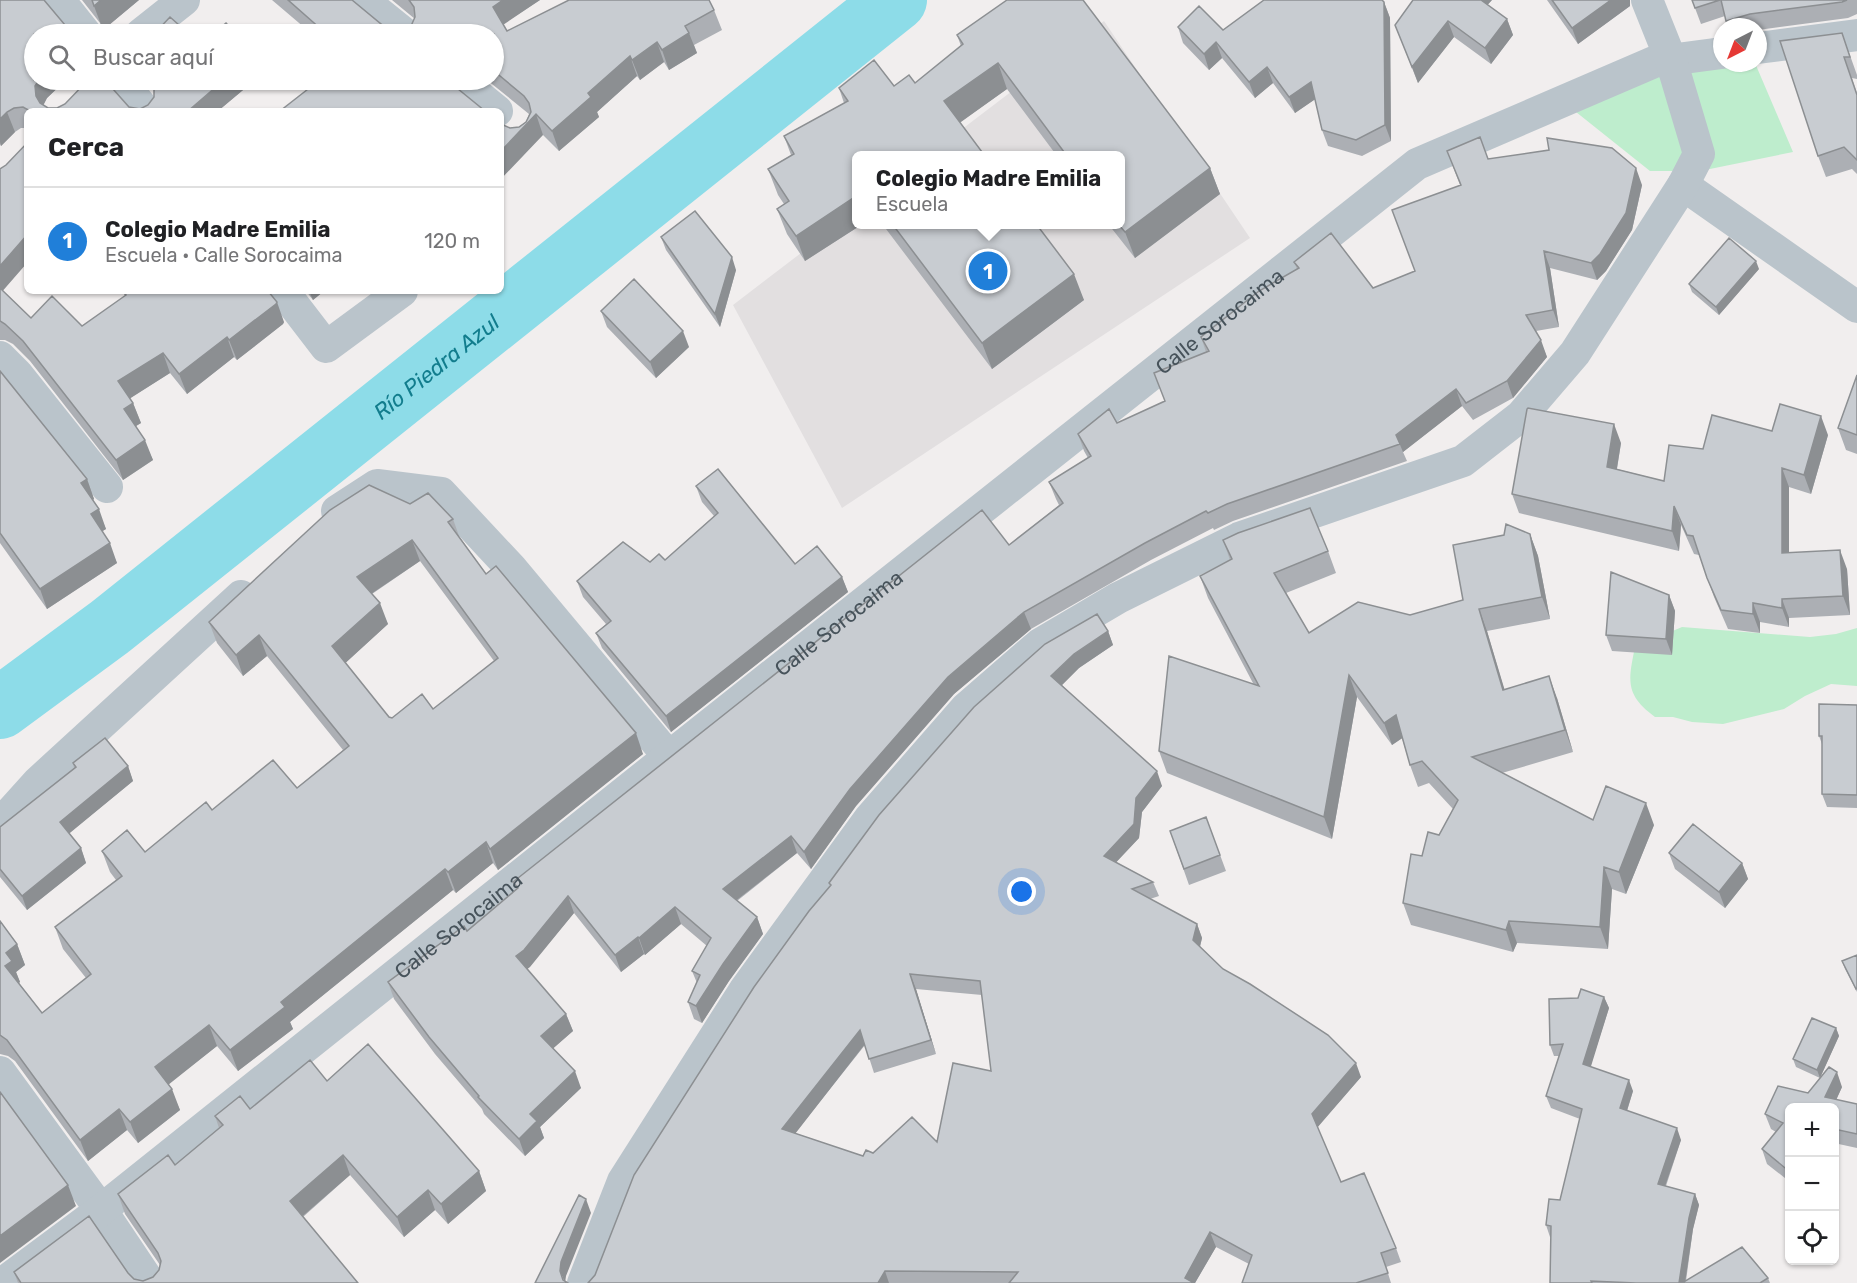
<!DOCTYPE html>
<html lang="es">
<meta charset="utf-8">
<style>
:root{--surface:#fff;--page:#f6f6f6;--text:#202124;--muted:#757577;--line:#e0e0e0;--accent:#207fd9}
body{margin:0;font-family:Rubik,sans-serif;background:var(--page);color:var(--text)}
.controls{position:absolute;right:18px;bottom:18px;display:grid;overflow:hidden;border-radius:9px;box-shadow:0 2px 4px #0004}
.controls button{width:54px;height:54px;display:grid;place-items:center;padding:0;border:0;border-bottom:2px solid var(--line);background:var(--surface);color:var(--text);font:30px sans-serif}
.compass{position:absolute;left:1713px;top:18px;width:54px;height:54px;border-radius:50%;background:var(--surface);box-shadow:0 2px 4px #0004;rotate:222deg}
.you{position:absolute;left:1022px;top:892px;width:21px;height:21px;margin:-15px;border:4px solid #fff;border-radius:50%;background:#1a73e8;box-shadow:0 0 0 9px #1a73e833}
.badge{display:grid;place-items:center;width:39px;height:39px;border-radius:50%;background:var(--accent);color:#fff;font-size:20px;font-weight:700}
.pin{position:absolute;translate:-50% -50%;border:3px solid #fff;box-shadow:0 2px 6px #0006}
.popup{position:absolute;left:852px;top:151px;width:273px;height:78px;box-sizing:border-box;display:grid;place-content:center;border-radius:9px;background:var(--surface);filter:drop-shadow(0 2px 4px #0005);font-size:20px;white-space:nowrap;color:var(--muted)}
.popup b{font-size:22px;color:var(--text)}
.popup::after{content:'';position:absolute;left:50%;top:100%;margin-left:-12px;border:12px solid transparent;border-top-color:var(--surface)}
.list{margin:0;padding:0;list-style:none}
h2{display:flex;justify-content:space-between;align-items:center;height:78px;margin:0;padding:0 24px;font-size:26px}
h2 small{font-size:20px;font-weight:400;color:var(--muted)}
.list li{display:grid;grid-template-columns:39px 1fr auto;gap:18px;align-items:center;box-sizing:border-box;height:108px;padding:0 24px;border-top:2px solid var(--line)}
.list b{display:block;font-size:22px;white-space:nowrap}
.list p{margin:0;font-size:20px;white-space:nowrap;color:var(--muted)}
.list em{font-size:20px;font-style:normal;color:var(--muted)}
.icon{flex:none;width:33px;height:33px;fill:none;stroke:currentColor;stroke-width:2;stroke-linecap:round;stroke-linejoin:round}
.map{position:relative;flex:none;width:1857px;height:1283px;overflow:hidden}
.search{position:absolute;background:var(--surface);box-shadow:0 2px 4px #0004;left:24px;top:24px;width:480px;height:66px;display:flex;align-items:center;gap:15px;box-sizing:border-box;padding:0 21px;border-radius:33px;color:var(--muted);font-size:22px}
.panel{position:absolute;background:var(--surface);box-shadow:0 2px 4px #0004;left:24px;top:108px;width:480px;height:186px;border-radius:9px}
.map>svg:first-child{display:block}
.education{fill:#e2dfe0}
.green{fill:#beedcd}
.lines{fill:none;stroke-linecap:round;stroke-linejoin:round}
.river{stroke:#8ddce8;stroke-width:62}
.minor{stroke:#bac4cb;stroke-width:32}
.wall{fill:#acafb4;fill-rule:evenodd}
.shaded-wall{fill:#8c8f92}
.building{fill:#c8ccd1;stroke:#8c8f92;stroke-width:1.5;fill-rule:evenodd}
.labels{text-anchor:middle;dominant-baseline:central;stroke-width:6;stroke-linejoin:round;paint-order:stroke}
.street-label{font-size:21px;fill:#47535b;stroke:#fff}
.water-label{font-size:22px;font-style:italic;fill:#127d8d;stroke:#fff}
</style>
<div class="map">
<svg width="1857" height="1283" viewBox="0 0 1857 1283">
<rect width="100%" height="100%" fill="#f1eeee"/>
<path class="education" d="M1104 21 1250 238 842 508 733 305 856 211V224H1120V156L928 155Z"/>
<path class="green" d="M1743 63H1755L1793 152 1700 171H1650L1571 108 1652 75Z
M1682 627 1810 637 1836 634 1857 628V686L1831 684 1805 696 1784 709 1723 724 1692 722 1673 717H1655C1625 695 1628 681 1635 647Z"/>
<g class="lines">
<path class="river" id="s1" d="M0 708 110 627 896 0"/>
<g class="minor">
<path d="M59 0 86 34"/>
<path d="M363 0 405 34"/>
<path d="M141 34 184 0"/>
<path d="M1758 48 1857 35"/>
<path d="M121 80 145 111"/>
<path d="M459 80 497 111"/>
<path d="M1683 185 1857 307"/>
<path d="M283 291 326 347 402 291"/>
<path d="M0 357 17 374 107 487"/>
<path d="M337 511 377 485 441 493 512 569 669 757"/>
<path d="M0 824 38 782 241 596"/>
<path d="M0 1072 101 1210 150 1283"/>
<path id="s2" d="M3 1283 101 1210 646 775 1417 164 1654 62 1722 53"/>
<path d="M583 1283 623 1181 744 991 870 818 966 708 1040 644 1118 598 1239 538 1463 461 1521 416 1575 353 1683 185 1699 154 1671 60 1647 0"/>
</g>
</g>
<path class="wall" d="M0 0 34 80H66L47 98 43 105 48 108 129 107 140 109 255 80 218 111H27V128H21L15 132 1 146 0 144Z
M82 0H139L103 30 100 23Z
M272 0H352L386 28 395 32 405 30 411 26 415 19 392 0H540L503 24 507 31 714 10 722 30 694 45 697 53 669 70 664 62 640 80 637 76 597 112 599 117 559 151 543 135 510 128 519 127 526 122 529 114 487 80H494V34H312Z
M1492 0 1487 5 1507 19 1513 35 1491 64 1454 37 1418 83 1395 25Z
M1547 0H1630V6L1578 44Z
M1692 0H1857V14L1848 18 1758 30V27H1728L1725 16 1701 24Z
M1384 2 1390 18 1391 141 1362 156 1328 146 1322 130 1315 99 1295 113 1273 83 1255 98 1222 58 1209 70 1183 43 1178 27 1223 30Z
M1842 33 1857 75V79L1852 78 1857 93V174L1852 169 1826 177 1818 156Z
M957 35 1210 168 1220 194 1135 258 1109 225H1120V156H1057L1007 89 960 122 856 156V225H861L805 261 787 234 777 209 784 204 778 195 768 169 791 155 784 136 844 103 839 88 894 86 915 83 961 46Z
M303 80H447L310 87Z
M1447 151 1488 159 1642 185 1632 230 1606 271 1597 280 1550 268 1559 327 1536 331 1547 357 1513 398 1473 420 1462 406 1403 452 1407 461 1233 521 1214 530 1213 528 1151 560 1031 629 954 694 856 806 811 869 797 853 737 901 757 917 763 934 729 981 702 1023 694 1019 688 1002 697 983 692 971 707 946 681 924 645 955 644 954 621 972 574 913 527 969 566 1014 573 1031 553 1048 581 1088 540 1127 544 1138 525 1156 484 1114 482 1109 435 1054 394 999 388 982 467 931 516 890 513 882 1009 545 1059 505 1056 499 1049 482 1088 458 1084 451 1078 434 1117 423 1165 401 1206 352 1201 337 1297 269 1294 262 1373 288 1415 271 1460 185Z
M6 165 3 291 31 318 82 326 125 296 124 293 284 322 283 324 237 360 234 357 187 394 170 373 130 398 133 403 141 423 136 426 153 460 123 480 30 361 13 344 5 340H0V169Z
M883 225H1037L1084 300 992 369Z
M661 237 736 270 720 327 666 250Z
M1759 269 1719 315 1692 292 1689 284Z
M306 291H324L313 300Z
M601 311 689 347 656 378 607 327Z
M0 371 87 479 94 499 93 500 106 529 102 531 117 563 47 609 0 543Z
M1857 375V454L1846 450 1838 428Z
M1772 431 1828 435 1811 494 1789 487V553L1847 569 1850 615 1789 618V627L1760 622V633L1728 629 1714 597 1699 555 1694 554 1681 525 1679 551 1519 513 1512 494 1621 443 1617 469 1664 481 1703 449Z
M696 486 795 564 842 577 848 592 671 732 602 648 596 633 606 624 583 597 577 581 650 562 665 560 714 516 702 502Z
M410 504 453 519 459 536 486 574 643 754 498 870 493 863 456 893 453 890 290 1022 293 1029 238 1071 217 1046 168 1084 180 1110 138 1143 127 1130 88 1161 15 1061 8 1056 0 1054V921L17 944 25 965 16 972 20 982 19 983 42 1013 86 978 63 949 55 927 116 880 110 872 102 851 145 852 212 810 297 788 343 750 267 656 243 676 217 643 209 622ZM420 561 494 661 433 709 392 718 389 717 345 663 388 624 372 594Z
M1530 534 1538 556 1550 619 1487 631 1504 689 1557 698 1573 752 1502 773 1593 820 1654 825 1626 894 1612 889 1608 949 1517 943 1513 952 1411 925 1403 903 1422 856 1439 835 1453 809 1429 783 1418 787 1410 765 1402 738 1392 745 1357 697 1332 839 1167 773 1159 751 1254 685 1208 598 1200 576 1230 560 1223 540 1328 551 1336 573 1286 593 1309 633 1410 615 1463 600Z
M1669 595 1675 611 1672 655 1612 651 1606 635Z
M1108 631 1113 645 1079 668 1062 685 1162 786 1142 812 1139 838 1116 862 1153 882 1159 896 1150 899 1197 924 1202 938 1200 947 1223 969 1361 1077 1317 1127 1341 1182 1396 1248 1401 1262 1386 1267 1391 1283H1242L1249 1264 1216 1247 1195 1283H588L595 1275 830 886 829 883ZM916 989 982 995 991 1071 937 1142 863 1156 795 1133 865 1045 874 1073 936 1054Z
M1857 705V808L1827 807 1822 794V744L1819 736Z
M73 763 128 766 133 781 69 833 81 848 86 863 27 910 0 877V827L74 768Z
M1206 817 1226 871 1189 885 1170 831Z
M1669 853 1742 863 1748 879 1725 908 1675 869Z
M1857 955V992L1845 969 1842 961Z
M1604 997 1609 1008 1590 1067 1633 1091 1627 1111 1681 1140 1666 1186 1695 1194 1699 1205 1693 1229 1686 1281 1768 1278 1770 1283H1550L1551 1237H1550L1546 1225 1560 1200 1580 1119 1551 1108 1546 1096 1559 1056H1554L1550 1045 1578 998Z
M1836 1028 1839 1036 1820 1078 1796 1067 1793 1059Z
M327 1081 479 1171 486 1191 448 1224 435 1210 404 1237 350 1175 303 1217 358 1283H18L14 1272 128 1273 134 1279 143 1281 153 1277 159 1270 160 1265 125 1214 118 1194 175 1165 219 1128 215 1116 250 1109Z
M1842 1087 1836 1100 1857 1104V1148L1834 1143V1107H1790V1182L1767 1164 1762 1149 1776 1132 1771 1129 1765 1114 1808 1093Z"/>
<path class="shaded-wall" d="M101 0H139L103 30 94 6Z
M503 0H540L500 27 493 7Z
M1477 0H1492L1481 12Z
M1611 0H1630V6L1578 44 1572 28Z
M1384 2 1390 18 1391 141 1385 125Z
M1507 19 1513 35 1491 64 1485 48Z
M1448 21 1454 37 1418 83 1412 67Z
M689 33 697 53 669 70 662 50Z
M657 42 664 62 640 80 632 60Z
M1216 42 1222 58 1209 70 1204 54Z
M630 56 637 76 597 112 599 117 559 151 552 131 588 93Z
M998 63 1007 89 954 127 944 101Z
M1267 67 1273 83 1255 98 1249 82Z
M39 80H66L47 98 43 106V111L36 96 35 86Z
M224 80H255L218 111H188Z
M1311 82 1317 98 1295 113 1289 97Z
M7 112 15 132 1 146 0 142V119Z
M536 114 543 135 501 179V151Z
M1210 168 1220 194 1135 258 1125 232Z
M1636 168 1642 185 1632 230 1606 271 1597 280 1591 263Z
M856 196V225H861L805 261 796 236Z
M27 235V263L0 294V266Z
M1544 251 1550 268 1559 327 1553 310Z
M732 257 736 270 720 327 715 314Z
M1756 261 1759 269 1719 315 1716 307Z
M1074 274 1084 300 992 369 982 343Z
M309 291H324L313 300Z
M277 302 284 322 283 324 237 360 229 340Z
M683 331 689 347 656 378 650 362Z
M227 337 234 357 187 394 179 374Z
M1541 340 1547 357 1513 398 1507 381Z
M163 353 170 373 126 401 118 381Z
M1456 389 1462 406 1403 452 1396 435Z
M133 403 141 423 131 429 124 409Z
M1821 416 1828 435 1811 494 1804 475Z
M1614 424 1621 443 1614 486 1607 467Z
M145 440 153 460 123 480 116 460Z
M1782 468 1789 487V573L1782 553Z
M87 479 94 499 89 503 81 483Z
M1674 506 1681 525 1679 551 1672 531Z
M99 509 106 529 98 534 91 514Z
M1530 534 1538 556 1550 619 1542 597Z
M412 540 420 561 365 598 357 577Z
M110 543 117 563 47 609 40 589Z
M1840 550 1847 569 1850 615 1843 596Z
M842 577 848 592 671 732 666 716Z
M1669 595 1675 611 1672 655 1666 639Z
M1782 599 1789 618V627L1782 608Z
M380 603 388 624 340 668 332 646Z
M1753 603 1760 622V633L1753 614Z
M1479 609 1487 631 1511 711 1503 690Z
M1024 612 1031 629 954 694 856 806 811 869 804 852 850 789 948 677Z
M1108 631 1113 645 1079 668 1057 690 1051 676 1074 654Z
M259 635 267 656 243 676 236 655Z
M1349 675 1357 697 1332 839 1324 817Z
M1549 676 1557 698 1573 752 1565 730Z
M1396 715 1404 737 1392 745 1384 723Z
M636 733 643 754 498 870 490 849Z
M128 766 133 781 65 837 60 822Z
M1157 771 1162 786 1142 812 1139 838 1109 870 1104 856 1136 798Z
M1646 803 1654 825 1626 894 1619 872Z
M791 836 797 853 729 906 723 889Z
M486 842 493 863 456 893 448 872Z
M81 848 86 863 27 910 22 896Z
M1742 863 1748 879 1725 908 1719 892Z
M1604 867 1612 889 1608 949 1600 927Z
M445 869 453 890 290 1022 293 1029 238 1071 230 1050 281 1002Z
M568 896 574 913 530 967 522 973 516 956Z
M675 907 681 924 645 955 639 938Z
M757 917 763 934 729 981 702 1023 696 1006 723 964Z
M1509 921 1517 943 1513 952 1506 930Z
M1197 924 1202 938 1198 954 1193 940Z
M638 937 644 954 621 972 615 955Z
M17 944 25 965 16 972 20 982 13 987 5 966 6 953Z
M910 974 916 989 936 1054 931 1040Z
M1604 997 1609 1008 1588 1076 1583 1064Z
M566 1014 573 1031 548 1053 541 1036Z
M209 1025 217 1046 163 1089 155 1067Z
M1836 1028 1839 1036 1820 1078 1817 1070Z
M860 1030 865 1044 788 1143 782 1129Z
M1356 1063 1361 1077 1317 1128 1312 1114Z
M575 1071 581 1088 540 1127 544 1138 525 1156 519 1139 530 1114Z
M1837 1072 1842 1087 1833 1107 1825 1097Z
M1629 1080 1633 1091 1624 1120 1620 1108Z
M172 1089 180 1110 138 1143 130 1122Z
M119 1109 127 1130 88 1161 80 1140Z
M1677 1128 1681 1140 1662 1195 1658 1184Z
M343 1155 350 1175 297 1221 290 1201Z
M479 1171 486 1191 448 1224 441 1204Z
M68 1185 76 1206 0 1263V1236Z
M428 1190 435 1210 404 1237 397 1217Z
M1695 1194 1699 1205 1693 1229 1685 1283H1679L1689 1218Z
M586 1199 591 1213 566 1276 565 1283 560 1271 561 1262Z
M1210 1232 1216 1247 1195 1283H1187L1185 1278Z
M885 1271 889 1283H878Z"/>
<path class="building" d="M0 0H44L65 25 71 30 68 33 70 34H34V80H39L35 86 36 96 40 103 48 108H57L65 104 88 80H105L129 107 140 109 148 105 154 97V85L161 80H224L188 111H30L23 107 14 108 7 112 0 119Z
M92 0H101L94 6Z
M288 0H352L386 28 395 32 405 30 411 26 415 17 414 7 409 0H503L493 7 507 31 569 0H709L714 10 685 26 689 33 662 50 657 42 632 60 630 56 588 93 591 97 552 131 536 114 501 151V124L510 128 519 127 526 122 531 112 529 103 524 96 494 71V34H318L322 30Z
M1007 0H1083L1210 168 1125 232 1119 225H1120V156H1067L998 63 944 101 985 156H856V196L796 236 777 209 789 201 768 169 794 154 784 136 848 101 839 88 874 60 894 86 909 75 915 83 963 44 957 35Z
M1264 0H1382L1384 2 1385 125 1356 140 1322 130 1311 82 1289 97 1267 67 1249 82 1216 42 1204 54 1178 27 1199 6 1223 30Z
M1413 0H1481L1507 19 1485 48 1448 21 1412 67 1395 25Z
M1552 0H1611L1572 28Z
M1692 0H1720L1695 8Z
M1721 0H1847L1842 2 1750 14 1726 21Z
M170 17 189 34H154Z
M226 23 236 34H213Z
M1842 33 1850 57H1844L1857 95V160L1844 147 1818 156 1780 41Z
M315 80H447L485 111H280L317 82Z
M1480 137 1488 159 1549 150 1547 138 1612 148 1636 168 1626 213 1600 254 1591 263 1544 251 1553 310 1526 315 1541 340 1507 381 1466 403 1456 389 1396 435 1400 444 1227 504 1208 513 1206 511 1145 543 1024 612 948 677 850 789 804 852 791 836 723 889 757 917 723 964 696 1006 688 1002 700 975 692 971 711 938 675 907 639 938 638 937 615 955 568 896 524 950 516 956 566 1014 541 1036 575 1071 530 1114 537 1121 519 1139 478 1097 479 1096 429 1037 388 982 464 926 467 931 518 888 513 882 982 510 1009 545 1063 503 1049 482 1091 456 1078 434 1109 409 1117 423 1165 401 1154 373 1209 351 1201 337 1259 291 1299 268 1294 262 1331 233 1373 288 1415 271 1392 210 1461 185 1447 151Z
M27 143V235L0 266V169L6 165Z
M695 211 732 257 715 314 661 237Z
M893 225H1037L1074 274 982 343Z
M1729 238 1756 261 1716 307 1689 284Z
M634 279 683 331 650 362 601 311Z
M0 288 31 318 52 296 82 326 126 295 124 293 126 291H268L277 302 276 304 229 340 227 337 179 374 163 353 118 381 133 403 124 409 145 440 116 460 23 341 5 324 0 321Z
M0 371 87 479 81 483 99 509 91 514 110 543 40 589 0 533Z
M1857 375V435L1838 428Z
M1780 404 1821 416 1804 475 1782 468V553L1840 550 1843 596 1782 599V608L1753 603V614L1721 610 1707 578 1693 536 1687 535 1674 506 1672 531 1512 494 1527 409 1528 408 1614 424 1607 467 1664 481 1669 445 1703 449 1712 415 1772 431Z
M718 469 795 564 817 546 842 577 666 716 596 633 611 621 577 581 623 542 650 562 659 554 665 560 718 513 696 486Z
M369 485 410 504 428 493 453 519 448 522 486 574 496 566 636 733 490 849 486 842 448 872 445 869 281 1002 285 1007 230 1050 209 1025 155 1067 172 1089 130 1122 119 1109 80 1140 7 1040 0 1035V921L17 944 6 953 12 961 5 966 42 1013 91 974 55 927 122 876 102 851 127 830 145 852 206 802 212 810 273 760 297 788 349 746 259 635 236 655 209 622 330 510ZM412 540 498 658 433 709 422 694 392 718 389 717 332 646 380 603 357 577Z
M1310 508 1328 551 1274 573 1309 633 1358 602 1410 615 1463 600 1453 545 1504 535 1506 524 1530 534 1542 597 1479 609 1503 690 1549 676 1565 730 1472 757 1593 820 1606 786 1646 803 1619 872 1604 867 1600 927 1509 921 1506 930 1403 903 1411 854 1422 856 1428 832 1439 835 1458 800 1422 761 1410 765 1396 715 1384 723 1349 675 1324 817 1159 751 1169 656 1259 686 1200 576 1232 559 1223 540 1238 533Z
M1611 572 1669 595 1666 639 1606 635Z
M1097 614 1108 631 1074 654 1051 676 1157 771 1136 798 1134 824 1104 856 1153 882 1132 889 1197 924 1193 940 1223 969 1250 984 1328 1035 1356 1063 1312 1114 1341 1182 1364 1173 1396 1248 1381 1253 1388 1273 1356 1283H1242L1252 1255 1210 1232 1185 1278 1194 1283H1009L1018 1272 885 1271 878 1283H588L595 1275 634 1175 754 987 809 911 831 885 829 883 879 815 974 707 1045 644ZM910 974 980 981 991 1071 953 1063 937 1142 912 1117 873 1153 866 1150 863 1156 782 1129 860 1030 869 1059 931 1040Z
M1819 704 1857 705V795L1822 794V736H1819Z
M105 738 128 766 60 822 81 848 22 896 0 869V827L76 767 73 763Z
M1206 817 1220 855 1184 869 1170 831Z
M1693 824 1742 863 1719 892 1669 853Z
M1857 955V988L1856 989 1842 961Z
M1581 989 1604 997 1583 1064 1629 1080 1620 1108 1677 1128 1658 1184 1695 1194 1689 1218 1679 1283H1636L1591 1281 1592 1283H1550L1551 1226 1546 1225 1549 1199 1560 1200 1582 1109 1546 1096 1563 1044 1550 1045 1549 999 1578 998Z
M1812 1018 1836 1028 1817 1070 1793 1059Z
M368 1044 479 1171 441 1204 428 1190 397 1217 343 1155 290 1201 358 1283H21L14 1272 89 1216 128 1273 134 1279 143 1281 153 1277 159 1270 161 1261 158 1253 118 1194 168 1155 175 1165 223 1125 215 1116 240 1096 250 1109 310 1060 327 1081Z
M1829 1067 1837 1072 1825 1097 1857 1104V1134L1834 1129V1107H1790V1172L1762 1149 1783 1123 1765 1114 1778 1086 1808 1093Z
M0 1092 68 1185 0 1236Z
M579 1195 586 1199 561 1262 560 1271 563 1280 568 1283H535Z
M1742 1247 1768 1278 1760 1283H1682Z"/>
<g class="labels">
<g class="street-label">
<text stroke="none"><textPath href="#s2" startOffset="1551">Calle Sorocaima</textPath></text>
<text stroke="none"><textPath href="#s2" startOffset="1065">Calle Sorocaima</textPath></text>
<text stroke="none"><textPath href="#s2" startOffset="579">Calle Sorocaima</textPath></text>
</g>
<g class="water-label">
<text stroke="none"><textPath href="#s1" startOffset="554">Río Piedra Azul</textPath></text>
</g>
</g>
</svg>
<div class="controls">
<button>+</button>
<button>−</button>
<button><svg class="icon" aria-label="locate" viewBox="0 0 24 24"><circle cx="12" cy="12" r="6"/><path d="M12 2v4M12 18v4M2 12h4M18 12h4"/></svg></button>
</div>
<svg class="compass" viewBox="-18 -18 36 36"><path d="M0-13l5 13h-10z" fill="#e53935"/><path d="M0 13l5-13h-10z" fill="#757577"/></svg>
<div class="you"></div>
<div class="pin badge" style="left:988px;top:271px">1</div>
<div class="popup"><b>Colegio Madre Emilia</b>Escuela</div>
<div class="search"><svg class="icon" aria-label="search" viewBox="0 0 24 24"><circle cx="10" cy="10" r="6"/><path d="M15 15l6 6"/></svg>Buscar aquí</div>
<section class="panel">
<h2>Cerca<small></small></h2>
<ul class="list">
<li><span class="badge">1</span><div><b>Colegio Madre Emilia</b><p>Escuela · Calle Sorocaima</p></div><em>120 m</em></li>
</ul>
</section>
</div>
